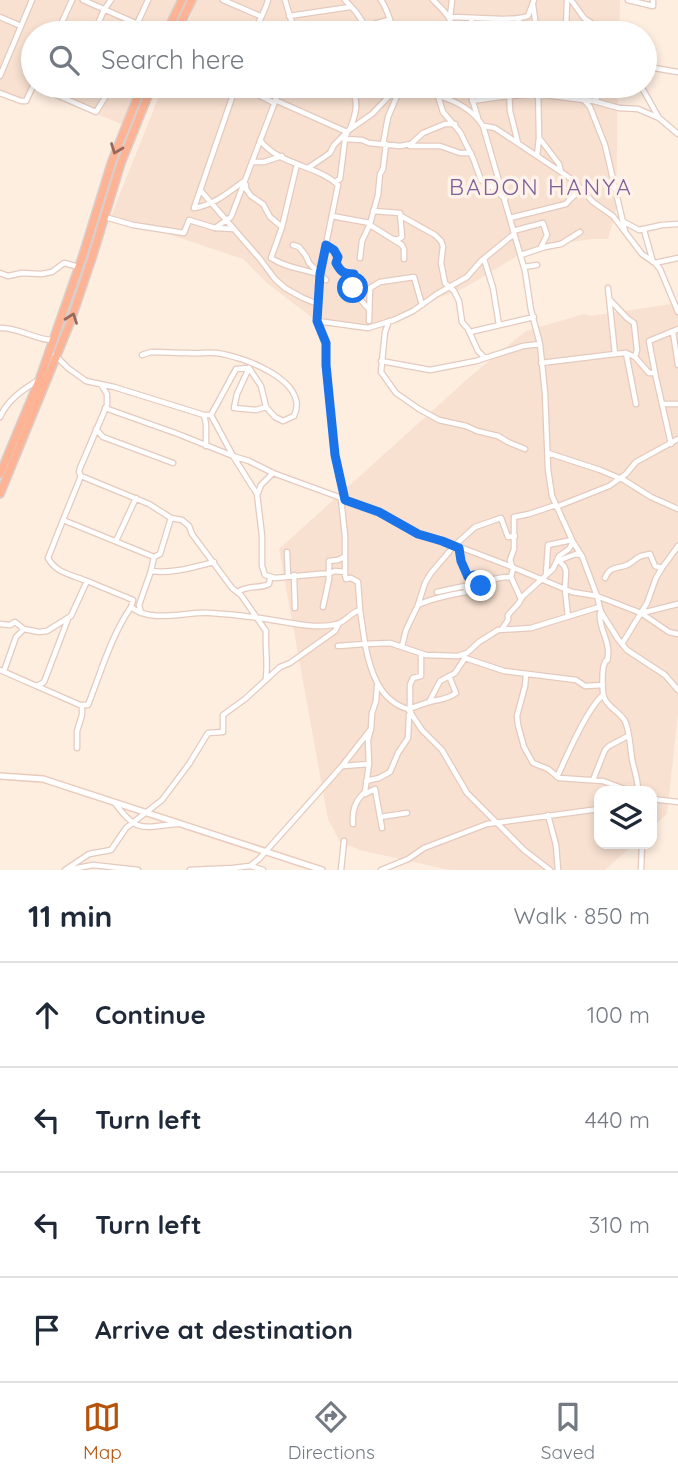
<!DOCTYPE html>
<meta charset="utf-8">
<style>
:root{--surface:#fff;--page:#f6f6f7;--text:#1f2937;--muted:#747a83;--line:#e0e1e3;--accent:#b45309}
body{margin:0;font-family:Quicksand,sans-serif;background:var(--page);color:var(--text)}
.controls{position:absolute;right:21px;bottom:21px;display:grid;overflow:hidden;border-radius:14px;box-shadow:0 4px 10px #0003}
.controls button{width:63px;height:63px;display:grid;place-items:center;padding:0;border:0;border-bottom:2px solid var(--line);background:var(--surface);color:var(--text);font:35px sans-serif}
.stop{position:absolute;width:21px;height:21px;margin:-16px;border:5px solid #1a73e8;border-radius:50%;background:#fff}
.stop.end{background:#1a73e8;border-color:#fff;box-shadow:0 2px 7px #0008}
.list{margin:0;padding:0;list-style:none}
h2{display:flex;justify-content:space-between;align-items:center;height:91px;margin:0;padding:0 28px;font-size:30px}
h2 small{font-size:23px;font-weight:400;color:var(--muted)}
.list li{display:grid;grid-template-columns:46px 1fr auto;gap:21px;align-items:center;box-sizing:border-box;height:105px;padding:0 28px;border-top:2px solid var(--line)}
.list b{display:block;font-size:26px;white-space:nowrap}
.list em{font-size:23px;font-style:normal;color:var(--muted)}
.icon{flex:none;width:38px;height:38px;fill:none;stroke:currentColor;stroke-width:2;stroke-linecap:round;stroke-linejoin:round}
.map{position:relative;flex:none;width:678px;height:870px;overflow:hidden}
.search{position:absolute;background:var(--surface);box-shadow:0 4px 10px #0003;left:21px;right:21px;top:21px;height:77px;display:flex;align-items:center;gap:18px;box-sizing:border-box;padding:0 24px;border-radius:38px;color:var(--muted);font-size:26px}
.sheet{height:511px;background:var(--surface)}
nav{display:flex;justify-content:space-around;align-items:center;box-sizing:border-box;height:98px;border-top:2px solid var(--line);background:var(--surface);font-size:19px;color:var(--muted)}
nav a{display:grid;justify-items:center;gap:4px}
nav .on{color:var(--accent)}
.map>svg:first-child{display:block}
.residential{fill:#f8e1d1}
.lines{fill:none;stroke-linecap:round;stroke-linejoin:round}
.minor-casing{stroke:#e4cabe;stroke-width:7}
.secondary-casing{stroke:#eacabb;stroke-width:8}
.trunk-casing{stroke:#d9cecb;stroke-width:10}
.minor{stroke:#fff;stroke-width:4.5}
.secondary{stroke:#fff;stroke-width:5}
.trunk{stroke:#feb394;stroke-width:7}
.oneway{stroke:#98695a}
.route{stroke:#1a73e8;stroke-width:9}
.labels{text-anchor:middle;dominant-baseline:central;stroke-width:7;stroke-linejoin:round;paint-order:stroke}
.quarter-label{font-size:23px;letter-spacing:2px;fill:#7e609a;stroke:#fff2e8}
</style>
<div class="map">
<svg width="678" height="870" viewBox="0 0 678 870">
<rect width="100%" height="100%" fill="#feeee0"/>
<path class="residential" d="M0 0H179L164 33H33V86H140L126 126 35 89 29 104 0 95Z
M197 0H620L619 33H184Z
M163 86H618L616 210 608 239H591L549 245 527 250 466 287 378 323 324 327 267 283 243 259 165 233 110 219Z
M678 303V713L667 814 652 828V791H599V844H634L605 870H449L360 850 340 842 328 819 279 549 473 374 526 331 584 314 591 316Z"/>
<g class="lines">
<g class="minor-casing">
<path id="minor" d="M83 0 158 33
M223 0 260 16
M285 0 295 33
M345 0 356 12 370 33
M381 0C388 10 390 22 395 33
M433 0C443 10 453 18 453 33
M452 0 450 17C471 17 511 22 528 16L534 0
M571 0 584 18 606 33
M628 0 653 6V0
M533 5 537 33
M289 16 350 7
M0 17 21 26
M471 18 474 33
M137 24 148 0
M57 33 72 0
M94 33 104 10 111 0
M254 33C258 22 265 12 268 0
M338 33 389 20
M511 33 520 18
M566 33 567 0
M645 63 648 67 678 72
M0 76 32 0
M36 86 96 112 112 86
M241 86 274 103
M338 86C342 87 346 88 349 90 362 98 354 119 350 129
M400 86V89C430 92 466 99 483 126L525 271 531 310 540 344 545 393 548 469 552 496 573 542 582 556 597 596 601 612 618 639 627 650 665 675 678 690
M468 86 478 118
M495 86 500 97
M509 86 510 111 518 143
M641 86 659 118 678 134
M427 92 434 86
M0 93 21 101H26L33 86
M438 96 443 112 460 132 473 158 481 180 492 187 505 199
M565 97 566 86
M66 99 72 86
M275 100 347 132
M585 100 594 101 619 108 638 109 659 118
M472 101 500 97 537 94 584 100 590 107 605 145 625 231
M594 101 597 98 598 86
M484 126 495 128 567 176 574 181 593 202 613 216 642 254 655 263 660 269 678 312
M347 133 345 139 362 140 369 143 400 146 411 144 423 133 445 124H455
M540 139 559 164 561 172
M260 140C278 165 317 165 338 185L320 274
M410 146H440L460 153H471
M537 156 539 138 538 86
M252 162H264L282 156
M297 164 282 227 271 258C286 268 304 269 321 275L317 321 368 328 394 320 413 311 437 294 467 277 481 261 514 234
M308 168 330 153 334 145 349 130 372 114 391 94 400 89 388 117 383 144
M335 182 340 179 345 139
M246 185V189L251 196 263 204 270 217 282 227
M201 191 260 259 275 279 285 288 303 298 318 304
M194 208 236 86
M194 208C214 205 229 192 244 181
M373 211 400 213 402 237 397 240 393 239
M332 216 370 223
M401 216 435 235 441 241 443 246 441 263 445 283 454 291 459 301 462 322 468 329 478 351 485 358
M105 217 133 225 184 233 189 220 215 228 234 229
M510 218 566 204C572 195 576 196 581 189
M624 222 639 230 662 225 678 224
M370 225 402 245 404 249V259
M215 228 231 217 281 86
M644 230 653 262
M513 231 543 223 547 235 541 247
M293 245 299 247 306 256 309 263 326 280
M326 245 334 250 338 257 336 263C341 272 343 274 354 274 353 289 358 299 369 309
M521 255 545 247 561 244 580 232
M360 258 362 241 370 224 378 195 380 174 383 169 386 144
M484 259 493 288 499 325
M655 263 678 258
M524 267 537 265
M0 273 8 276 22 273 41 274 52 272 64 263 79 267
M610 300 627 318 634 323 637 350 635 357
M317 321 326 343V365L335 455 345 499
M369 321 370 288 380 282 414 277 422 305
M389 321 385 332 381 372 396 393 419 409 439 420 466 426 477 431 498 436 508 442 525 449
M0 328C19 327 34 340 53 340
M470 332 534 317
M673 332 678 365
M626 353 635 357 649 373H655L662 404H678
M615 354 626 353 636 404
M55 355 68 368 86 381 114 387 204 415H211L233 456 249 461 273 473 377 511 419 535 444 541 507 565 572 592 597 596 641 613 669 632 678 634
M142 355 151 352C163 352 176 353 189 353 198 354 207 352 216 353 242 356 311 381 294 416L283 421 275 417 266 407 256 410 234 408 237 394 249 368 261 386 266 407
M381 361 430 370 476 361 523 346 540 344
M541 363 615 354 608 288
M655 373 649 341 678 329
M102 386 107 394V405L80 468 79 472 81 476 149 504 171 518 182 520 189 526 192 534 232 588 241 595 266 631C265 648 268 661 266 678
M662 404 671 444
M105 408 178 434 233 456 257 494 262 536V566L265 575 275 578 330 573 335 571 345 572
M204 415 206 424V446
M211 415 236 369 249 368
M0 417C8 399 24 389 40 379
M96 429 103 437 173 463
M548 453 600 470 624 480 651 497 678 509
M81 476 63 520 154 557 151 571C172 574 194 567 214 562
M258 493 261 485 273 473
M341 499 345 536V575L346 579 351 578 358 582 360 610
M556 507 609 486 626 474 636 462 678 439
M63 520 48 558C56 573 72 575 87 581
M116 541 136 498
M459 548 460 558 468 577 474 575 485 582
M287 552 288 576
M154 557 160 554 171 518
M558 560 564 566 566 571 565 589 568 617
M560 560 576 554 581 555
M294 575 295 608
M546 575 548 545 572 540
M511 577 521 599
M605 578C611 564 619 570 629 564 640 557 635 557 650 554L655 566 662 568
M238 592C247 585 259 589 269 584L270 578
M437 592 465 586 466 592
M418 605 425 583 431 573 454 546 475 527 501 518 508 537 515 536
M323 607 329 579V561L338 560 344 557
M141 613 139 605 151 571
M600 613C598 628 610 640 608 655 607 666 607 655 604 665 602 670 602 692 604 697 607 707 619 711 625 721 630 732 630 747 632 759 634 770 638 779 638 790
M642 613 678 604
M0 624 10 625 15 622 24 629 39 632 47 631 71 616 87 581 133 600 131 607C151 624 188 611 211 613 228 614 244 616 260 618 281 621 317 630 337 624 345 622 350 613 360 610L365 644 390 643 426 655 458 656 467 653 479 642 498 630 531 628 599 607
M502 629 508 620V615L519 603 522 597 553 569 559 556 569 549 573 542
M622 644 647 603 656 578 662 568 678 546
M338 646 365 644C370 670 379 701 408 709L422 730 442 750 467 793 524 850 550 870
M402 646 406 630 418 605C432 598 462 592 476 591 484 580 498 577 511 577L513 569 510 560 514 549V517L529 514 556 505
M462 655 465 658 504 671 576 680 585 686 603 685
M0 670 80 705H88C101 672 111 636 131 607
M4 671 16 637 24 629
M526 675 525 686 517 716 518 725 524 747 533 763 548 769 559 778 603 781 627 790 638 789
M37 686 44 682 68 619
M429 702 440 681 455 673 465 658
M410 708V685L413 678 421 676V654
M408 709C416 707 424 703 433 701 442 699 448 699 456 693L449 676
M77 748V731L82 715V706
M343 766 369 764
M557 777C567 756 586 710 603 695
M593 780 605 750 609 746 628 736
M366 781 379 778 390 772 398 753 408 738 409 715 411 712
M365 794 375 789 382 828
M652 799 678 802
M115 803C137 834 143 827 177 824
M548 815 556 845 558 870
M380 817 407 813
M353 824C352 810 355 801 365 792L369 764 368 740 371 729 372 713 376 701 377 686
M251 866 263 870
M65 870 89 854 111 850 126 828 162 800 189 764 208 733 223 732V715L245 699 280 667 290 663 335 631 338 625
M67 870 93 865 138 870
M190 870 233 868 250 866 259 859 342 766 371 729
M341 870 344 841
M381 870 408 859 424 848 487 824 599 809
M641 870 642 844"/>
</g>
<g class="secondary-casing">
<path id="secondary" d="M0 776 43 779 322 870"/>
</g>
<g class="trunk-casing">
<path id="trunk" d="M166 33 182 0
M176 33 192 0
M0 474 40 378 83 255 112 161 142 86
M0 494 70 323 92 258 121 163 152 86"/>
</g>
<use href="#minor" class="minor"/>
<use href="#secondary" class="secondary"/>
<use href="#trunk" class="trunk"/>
</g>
<defs><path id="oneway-chevron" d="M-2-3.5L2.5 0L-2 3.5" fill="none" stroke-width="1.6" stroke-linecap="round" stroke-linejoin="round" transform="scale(1.75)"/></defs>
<g class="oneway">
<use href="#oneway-chevron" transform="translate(116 149) rotate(111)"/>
<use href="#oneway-chevron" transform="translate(72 318) rotate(-70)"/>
</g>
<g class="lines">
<path class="route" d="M353 288 354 274C343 274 341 272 336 263L338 257 334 250 326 245 320 274 317 321 326 343V365L335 455 345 500 379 512 418 534 442 541 459 548 461 561 468 577 474 575 485 582 481 586"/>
</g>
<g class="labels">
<g class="quarter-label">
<text x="541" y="186">BADON HANYA</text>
</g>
</g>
</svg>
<div class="controls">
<button><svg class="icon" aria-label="layers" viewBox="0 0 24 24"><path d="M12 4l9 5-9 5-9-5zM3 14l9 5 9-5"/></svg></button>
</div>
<div class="stop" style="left:353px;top:288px"></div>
<div class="stop end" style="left:481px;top:586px"></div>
<div class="search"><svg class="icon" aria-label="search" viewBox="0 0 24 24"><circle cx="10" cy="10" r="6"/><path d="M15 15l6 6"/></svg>Search here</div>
</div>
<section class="sheet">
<h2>11 min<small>Walk · 850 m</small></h2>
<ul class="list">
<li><svg class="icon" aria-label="ahead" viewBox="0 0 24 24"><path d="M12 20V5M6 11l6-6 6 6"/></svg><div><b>Continue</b></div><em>100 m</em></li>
<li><svg class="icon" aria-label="left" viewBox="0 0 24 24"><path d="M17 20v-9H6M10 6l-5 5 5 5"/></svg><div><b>Turn left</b></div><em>440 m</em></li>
<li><svg class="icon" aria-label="left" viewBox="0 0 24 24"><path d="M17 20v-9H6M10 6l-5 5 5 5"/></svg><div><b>Turn left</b></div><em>310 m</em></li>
<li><svg class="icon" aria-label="arrive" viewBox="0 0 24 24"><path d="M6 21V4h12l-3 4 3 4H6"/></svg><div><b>Arrive at destination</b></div></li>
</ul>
</section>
<nav>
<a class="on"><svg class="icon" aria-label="map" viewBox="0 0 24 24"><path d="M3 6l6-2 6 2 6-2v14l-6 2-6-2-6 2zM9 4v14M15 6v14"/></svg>Map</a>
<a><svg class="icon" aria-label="directions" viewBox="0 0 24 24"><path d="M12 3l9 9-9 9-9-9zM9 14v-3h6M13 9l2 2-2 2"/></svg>Directions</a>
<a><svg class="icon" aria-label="saved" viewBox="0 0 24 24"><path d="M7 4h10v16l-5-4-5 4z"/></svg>Saved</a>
</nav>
